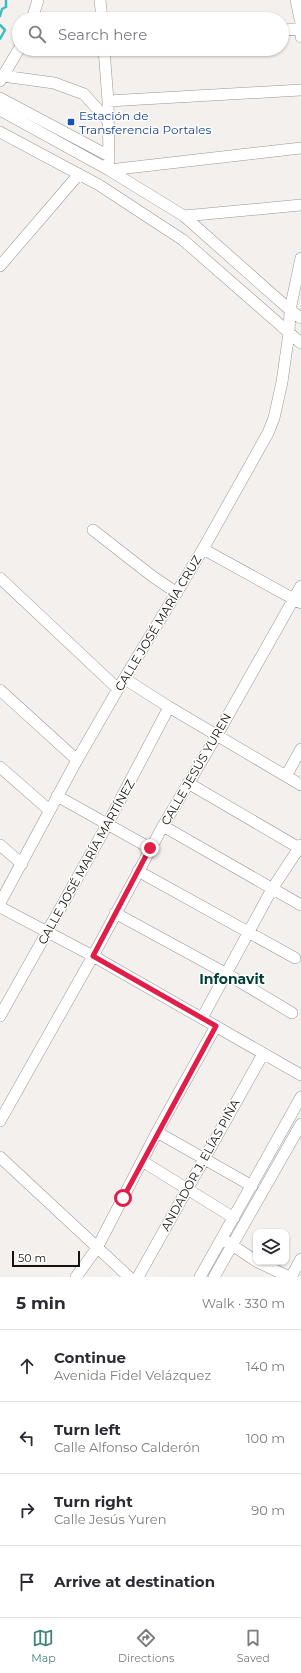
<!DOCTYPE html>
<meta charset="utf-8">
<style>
:root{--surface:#fff;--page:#f2f2f3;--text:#2b2b33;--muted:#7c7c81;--line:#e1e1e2;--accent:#418579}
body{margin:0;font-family:Montserrat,sans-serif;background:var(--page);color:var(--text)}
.controls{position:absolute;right:12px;bottom:12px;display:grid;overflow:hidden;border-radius:8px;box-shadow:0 1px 3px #0004}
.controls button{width:36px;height:36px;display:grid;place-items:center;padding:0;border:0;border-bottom:1px solid var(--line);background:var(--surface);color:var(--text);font:20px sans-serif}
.scale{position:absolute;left:12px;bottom:10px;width:68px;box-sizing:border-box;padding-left:4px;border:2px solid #151312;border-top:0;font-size:11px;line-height:14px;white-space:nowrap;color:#151312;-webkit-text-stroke:3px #fefefd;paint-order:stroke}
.stop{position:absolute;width:12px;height:12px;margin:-9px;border:3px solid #e11d48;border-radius:50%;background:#fff}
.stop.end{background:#e11d48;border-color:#fff;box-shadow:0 1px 4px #0008}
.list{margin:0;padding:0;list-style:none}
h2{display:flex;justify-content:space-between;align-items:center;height:52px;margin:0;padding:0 16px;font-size:17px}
h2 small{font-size:13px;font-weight:400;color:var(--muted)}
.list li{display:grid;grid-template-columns:26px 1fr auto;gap:12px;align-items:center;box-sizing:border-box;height:72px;padding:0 16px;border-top:1px solid var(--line)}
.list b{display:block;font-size:15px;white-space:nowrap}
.list p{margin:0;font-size:13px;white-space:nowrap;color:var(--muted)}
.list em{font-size:13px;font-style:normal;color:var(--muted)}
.icon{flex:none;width:22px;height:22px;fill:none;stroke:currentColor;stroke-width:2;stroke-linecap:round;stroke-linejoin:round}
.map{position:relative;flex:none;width:301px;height:1277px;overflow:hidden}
.search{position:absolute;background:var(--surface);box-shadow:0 1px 3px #0004;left:12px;right:12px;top:12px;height:44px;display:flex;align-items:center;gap:10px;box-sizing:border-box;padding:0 14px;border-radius:22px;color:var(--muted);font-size:15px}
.sheet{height:340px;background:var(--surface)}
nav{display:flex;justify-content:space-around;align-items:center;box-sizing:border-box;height:56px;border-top:1px solid var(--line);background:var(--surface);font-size:11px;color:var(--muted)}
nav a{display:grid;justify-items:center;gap:2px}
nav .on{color:var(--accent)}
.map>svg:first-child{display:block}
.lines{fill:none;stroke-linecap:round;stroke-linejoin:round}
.stream{stroke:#3abdc3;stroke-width:2.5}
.minor-casing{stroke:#9a9694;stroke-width:12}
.minor{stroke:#fff;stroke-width:11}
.route{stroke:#e11d48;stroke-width:5}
.transit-dot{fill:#1a4fb4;stroke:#fefefd;stroke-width:1.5}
.labels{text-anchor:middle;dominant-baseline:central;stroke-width:3;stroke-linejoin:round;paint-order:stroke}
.transit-label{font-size:12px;fill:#164399;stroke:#fefefd;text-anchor:start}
.street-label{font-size:12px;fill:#151312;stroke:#fefefd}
.quarter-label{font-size:14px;font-weight:bold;fill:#024138;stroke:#fefefd}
</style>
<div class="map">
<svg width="301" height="1277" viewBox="0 0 301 1277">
<rect width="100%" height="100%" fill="#f4f0ed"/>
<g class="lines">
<path class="stream" d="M0 16 2 9 6 7V0
M0 25 5 30 0 39"/>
<g class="minor-casing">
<path id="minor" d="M100 0 102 19
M296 0 300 19
M301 12V37
M32 19 38 0
M282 30 300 29
M104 49 108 101 109 161
M3 76 54 83 84 94 108 121
M0 81 19 49
M0 98 109 156
M108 101 301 90
M0 110 109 170 184 216 290 310 301 318
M0 132 99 185 183 240 301 343
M109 170 301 148
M184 216 301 205
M0 266 79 174
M93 530 152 576 177 593
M203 549 301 603
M0 578 118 689
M125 679 169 707 301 785
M0 690 77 760
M0 767 49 810
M286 776 301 749
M188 783 301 849
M57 796 150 848
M163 826 301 905
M0 845 22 864
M138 871 295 958
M0 903 77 760 118 689 203 549 268 433 274 418 282 382 289 333 290 310 301 258
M0 907 93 956 301 1075
M115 913 227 974 292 1013
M0 1016 107 825 169 707
M202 1018 272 889 301 845
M0 1121 93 956 163 826 217 735 301 586
M157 1132 252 1186
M0 1157 129 1277
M142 1161 234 1218
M226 1241 256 1261
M258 1262 289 1277
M76 1277 97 1248 157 1132 216 1026
M138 1277 263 1054
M200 1277 301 1097
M214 1277 301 1124
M291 1277 301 1259"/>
</g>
<use href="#minor" class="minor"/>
</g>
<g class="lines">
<path class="route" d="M123 1198 216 1026 93 956 150 848"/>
</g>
<rect class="transit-dot" x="67" y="118" width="8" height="8" rx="2"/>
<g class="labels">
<g class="transit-label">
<text x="79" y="115">Estación de<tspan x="79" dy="14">Transferencia Portales</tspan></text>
</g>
<g class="street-label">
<text transform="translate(158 623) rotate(-59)">CALLE JOSÉ MARÍA CRUZ</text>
<text transform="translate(196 769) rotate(-60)">CALLE JESÚS YUREN</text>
<text transform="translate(86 862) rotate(-61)">CALLE JOSÉ MARÍA MARTÍNEZ</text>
<text transform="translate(200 1165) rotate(-61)">ANDADOR J. ELÍAS PIÑA</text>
</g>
<g class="quarter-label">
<text x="232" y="979">Infonavit</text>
</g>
</g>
</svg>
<div class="controls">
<button><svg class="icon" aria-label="layers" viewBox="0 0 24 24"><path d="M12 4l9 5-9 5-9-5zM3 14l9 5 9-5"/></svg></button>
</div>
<div class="scale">50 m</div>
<div class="stop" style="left:123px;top:1198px"></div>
<div class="stop end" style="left:150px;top:848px"></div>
<div class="search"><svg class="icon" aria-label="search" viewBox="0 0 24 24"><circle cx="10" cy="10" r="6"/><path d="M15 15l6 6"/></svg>Search here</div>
</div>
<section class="sheet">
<h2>5 min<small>Walk · 330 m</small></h2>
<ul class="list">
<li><svg class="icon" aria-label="ahead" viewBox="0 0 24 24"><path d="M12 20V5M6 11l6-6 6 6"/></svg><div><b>Continue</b><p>Avenida Fidel Velázquez</p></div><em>140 m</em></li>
<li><svg class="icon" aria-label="left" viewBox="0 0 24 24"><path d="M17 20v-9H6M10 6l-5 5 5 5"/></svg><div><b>Turn left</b><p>Calle Alfonso Calderón</p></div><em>100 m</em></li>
<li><svg class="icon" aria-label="right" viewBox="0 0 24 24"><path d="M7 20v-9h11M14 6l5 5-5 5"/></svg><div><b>Turn right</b><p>Calle Jesús Yuren</p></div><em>90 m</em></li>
<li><svg class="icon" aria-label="arrive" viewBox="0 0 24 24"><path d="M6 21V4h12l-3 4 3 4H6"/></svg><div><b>Arrive at destination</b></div></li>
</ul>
</section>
<nav>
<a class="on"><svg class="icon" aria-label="map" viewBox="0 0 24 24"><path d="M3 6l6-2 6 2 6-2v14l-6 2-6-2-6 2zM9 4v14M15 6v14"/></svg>Map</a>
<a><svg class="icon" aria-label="directions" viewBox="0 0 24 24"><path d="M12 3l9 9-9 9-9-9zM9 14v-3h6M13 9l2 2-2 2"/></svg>Directions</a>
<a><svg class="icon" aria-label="saved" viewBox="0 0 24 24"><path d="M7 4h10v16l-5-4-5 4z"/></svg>Saved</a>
</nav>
